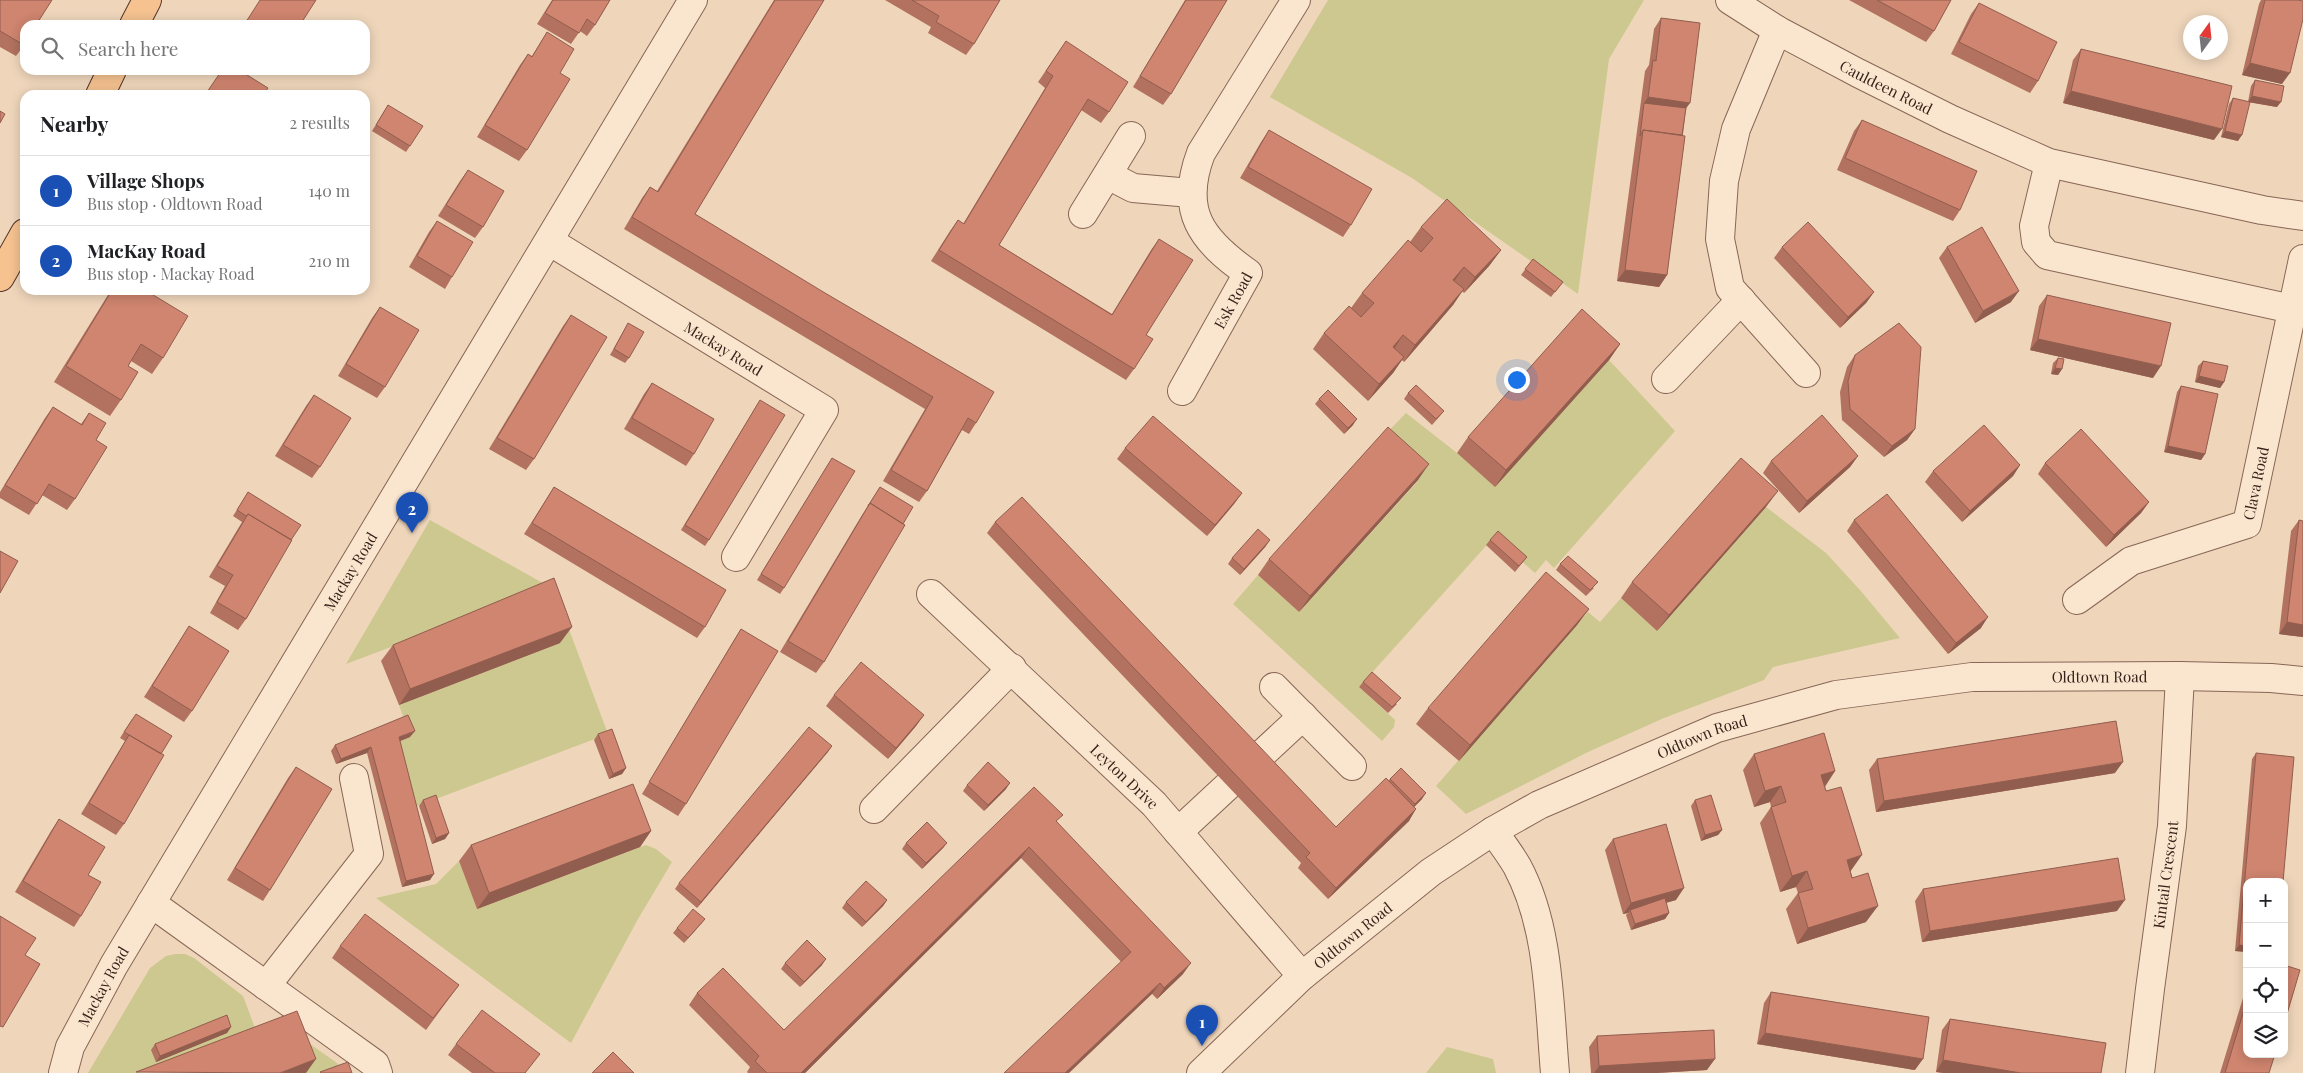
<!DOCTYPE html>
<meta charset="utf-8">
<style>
:root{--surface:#fff;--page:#f6f6f6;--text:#202124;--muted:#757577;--line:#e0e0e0;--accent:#98233a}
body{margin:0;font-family:"Playfair Display",serif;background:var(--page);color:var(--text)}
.controls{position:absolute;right:15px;bottom:15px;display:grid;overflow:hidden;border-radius:10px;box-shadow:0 2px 12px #0003}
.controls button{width:45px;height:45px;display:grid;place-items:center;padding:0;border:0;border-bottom:1px solid var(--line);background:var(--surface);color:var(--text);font:25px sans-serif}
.compass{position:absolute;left:2183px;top:15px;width:45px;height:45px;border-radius:50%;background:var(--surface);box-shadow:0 2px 12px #0003;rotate:15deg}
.you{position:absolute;left:1516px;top:379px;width:18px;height:18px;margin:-12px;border:4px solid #fff;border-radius:50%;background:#1a73e8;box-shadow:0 0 0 8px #1a73e833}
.badge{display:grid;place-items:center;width:32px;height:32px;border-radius:50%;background:var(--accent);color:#fff;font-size:16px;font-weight:700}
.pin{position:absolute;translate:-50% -41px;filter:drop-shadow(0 1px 2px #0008)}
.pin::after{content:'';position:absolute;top:26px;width:18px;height:15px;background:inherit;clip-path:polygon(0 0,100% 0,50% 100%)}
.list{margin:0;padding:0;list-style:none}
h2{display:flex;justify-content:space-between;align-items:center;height:65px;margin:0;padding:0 20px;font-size:21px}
h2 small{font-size:16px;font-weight:400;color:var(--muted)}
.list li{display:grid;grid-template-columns:32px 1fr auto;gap:15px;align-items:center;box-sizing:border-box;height:70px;padding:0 20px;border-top:1px solid var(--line)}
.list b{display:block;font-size:19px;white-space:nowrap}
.list p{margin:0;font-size:16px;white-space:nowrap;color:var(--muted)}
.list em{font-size:16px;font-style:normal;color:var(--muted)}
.icon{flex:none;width:28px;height:28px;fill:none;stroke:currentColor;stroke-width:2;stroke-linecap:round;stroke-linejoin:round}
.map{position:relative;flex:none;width:2303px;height:1073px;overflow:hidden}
.search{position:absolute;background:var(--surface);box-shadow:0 2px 12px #0003;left:20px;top:20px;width:350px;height:55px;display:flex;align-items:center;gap:12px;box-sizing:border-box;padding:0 18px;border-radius:15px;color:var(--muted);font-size:19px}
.panel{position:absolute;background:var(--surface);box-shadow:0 2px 12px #0003;left:20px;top:90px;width:350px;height:205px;border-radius:15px}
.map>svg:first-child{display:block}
.green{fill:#cdc88f}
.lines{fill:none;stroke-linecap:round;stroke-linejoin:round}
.minor-casing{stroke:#876655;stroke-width:30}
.major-casing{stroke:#54352a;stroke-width:30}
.minor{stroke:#fae5ce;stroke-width:28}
.major{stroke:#f5c290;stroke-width:28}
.wall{fill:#b2725f}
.shaded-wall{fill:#915d4e}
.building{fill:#cf856f;stroke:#915d4e}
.labels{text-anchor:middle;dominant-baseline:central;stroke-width:4;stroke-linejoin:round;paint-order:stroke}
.street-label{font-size:15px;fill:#35221a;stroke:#f6e1cb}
</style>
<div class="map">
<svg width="2303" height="1073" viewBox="0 0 2303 1073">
<rect width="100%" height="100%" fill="#efd6bb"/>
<path class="green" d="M1328 0H1644L1609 59 1578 294 1412 178 1270 97Z
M1609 360 1675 431 1554 568 1546 560 1535 573 1494 537 1359 687 1395 720 1394 727 1382 741 1233 604 1258 575 1299 612 1418 481 1377 443 1406 413 1457 453 1495 486Z
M1766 507 1826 553 1860 590 1900 638 1773 667 1764 680 1664 718 1588 752 1466 814 1436 786 1588 612 1600 622 1621 598 1657 631Z
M430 520 550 587 346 664Z
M557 597 608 734 412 808 395 743 410 736 399 705 560 643Z
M646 845 656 849 672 862 638 919 571 1043 376 898 436 884 459 861 477 909Z
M175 954H185L194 958 243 996 255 1028 139 1073H88L150 968 166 956Z
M286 1027 344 1068 329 1073H303Z
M1447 1047 1493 1059 1496 1073H1426Z"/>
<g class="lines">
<g class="minor-casing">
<g id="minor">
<path id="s1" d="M1730 0 1777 30 1858 73 1950 119 2049 163 2262 210 2303 216"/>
<path d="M1777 30 1736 129 1724 181 1720 239 1730 288 1806 373"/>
<path d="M2049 163 2034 226 2036 242 2047 255 2292 309"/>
<path d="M1108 175 1133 188 1191 193"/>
<path d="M1083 214 1131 136"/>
<path id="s2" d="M549 241 824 410 736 557"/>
<path d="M1666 379 1741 300"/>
<path id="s3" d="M1182 391 1248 273C1201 240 1179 211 1201 153L1296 0"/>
<path id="s4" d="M931 594 1154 804 1302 976"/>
<path id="s5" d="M2077 600 2131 561 2247 524 2303 259"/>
<path d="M1274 687 1352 766"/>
<path d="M874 809 1012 668"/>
<path d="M1493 831C1501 842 1510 854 1517 866 1550 927 1549 1005 1555 1073"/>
<path d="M1178 832 1303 716"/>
<path d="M151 903 375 1064 378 1073"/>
<path d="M266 986 369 854 354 778"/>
<path id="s6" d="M63 1073 70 1047 114 965 693 0"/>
<path id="s7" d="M1201 1073 1302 976 1431 872 1493 831 1539 805 1717 728 1836 695 1972 677 2180 676 2271 678 2303 681"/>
<path id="s8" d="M2140 1073 2150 989 2172 826 2180 676"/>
</g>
</g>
<g class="major-casing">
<path id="major" d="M134 25 147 0
M100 95 112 70
M0 277 25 233"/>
</g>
<use href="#minor" class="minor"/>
<use href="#major" class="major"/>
</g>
<path class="wall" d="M0 0 25 44 16 56 0 47Z
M552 0H610L595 25 587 36 580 31 571 44 537 24Z
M774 0H824L695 214 976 423 969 434 962 430 927 491 919 502 883 481 925 409 624 229 642 198 650 187 657 191Z
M885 0H1000L974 44 966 55 928 33 931 27Z
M1185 0H1227L1171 94 1163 105 1133 87Z
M1849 0H1951L1934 31 1926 42Z
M2261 0H2298L2282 84 2242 75 2259 4Z
M1979 3 2038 81 2030 93 1951 54 1971 14Z
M1661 18 1686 108 1667 275 1659 287 1617 281 1645 71 1649 65 1654 29Z
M547 32 560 73 527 150 519 161 477 137 520 65 528 54 532 56Z
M1066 41 1109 112 1101 123 1081 110 999 245 1112 314 1151 250 1159 239 1146 335 1134 369 1126 380 931 261 950 231 958 220 963 224 1045 88 1038 82Z
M2081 49 2214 140 2063 103 2073 60Z
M2255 80 2277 107 2248 102 2251 86Z
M2233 98 2238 141 2221 137 2229 104Z
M388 105 410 146 406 152 372 131Z
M1862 120 1960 210 1953 221 1837 170 1854 131Z
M1269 130 1351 225 1343 237 1240 178 1261 142Z
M468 170 483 227 475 238 438 216 460 181Z
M437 221 452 277 445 289 409 267 429 232Z
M1421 227 1501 250 1489 266 1464 293 1462 291 1453 305 1404 362 1402 360 1393 373 1368 401 1313 349 1324 333 1351 308 1362 293 1410 242Z
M1782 247 1874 292 1866 303 1840 328 1774 258Z
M1947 247 2011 302 1975 323 1939 258Z
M1533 259 1563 282 1551 297 1521 275Z
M111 290H145L163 358 152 374 131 361 128 366 121 400 110 416 54 382Z
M2047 295 2153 378 2030 350 2039 306Z
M380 307 385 387 377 398 338 376 372 318Z
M571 315 534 459 526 470 489 449 563 326Z
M628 323 629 358 625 363 610 355Z
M1620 344 1609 360 1495 487 1457 453 1468 437Z
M1855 355 1915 429 1907 440 1884 457 1842 420 1840 392 1847 367Z
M2058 358 2062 369 2058 375 2051 374 2053 363Z
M2203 361 2224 382 2220 388 2195 382 2198 366Z
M652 383 694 454 686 466 624 429 644 394Z
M2181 386 2205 454 2201 460 2164 452 2177 392Z
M1408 393 1444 411 1440 416 1432 425 1404 399Z
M314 395 320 467 312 478 275 456 306 406Z
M1319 399 1353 425 1344 434 1315 404Z
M760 400 709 540 705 546 681 530Z
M53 407 81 424 89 413 96 440 75 499 67 510 42 495 29 515 0 498V492L45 418Z
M1125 448 1242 493 1234 504 1207 536 1117 459Z
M1858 456 1850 467 1799 513 1763 473 1771 461Z
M832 458 784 588 780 594 757 580Z
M2045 463 2149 502 2141 513 2106 547 2038 474Z
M2020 465 2013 476 1962 522 1925 482 1933 471Z
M1418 480 1299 612 1258 575 1269 559Z
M554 487 705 627 697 638 524 534Z
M880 487 903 524 824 662 816 673 780 652 862 515Z
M248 492 291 540 246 619 238 630 210 613 225 586 209 577 242 522 233 516Z
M1766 507 1657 631 1621 598 1632 582Z
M1854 520 1981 628 1948 654 1847 531Z
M2299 520 2303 637 2279 634 2291 531Z
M995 522 1336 827 1390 779 1422 799 1414 807 1409 821 1328 899 1298 868 1301 863 987 533Z
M1490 540 1527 557 1515 572 1486 545Z
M1266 546 1240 575 1228 564 1232 558Z
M1560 564 1594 588 1586 596 1556 570Z
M1589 609 1577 625 1459 761 1416 724 1428 708Z
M189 626 192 711 184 722 144 697Z
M741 629 686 804 678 816 642 794 734 640Z
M560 643 399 705 381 661 393 645Z
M1363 682 1397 704 1388 713 1359 687Z
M834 695 924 715 916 726 888 759 826 706Z
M132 719 161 754 124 824 116 835 81 814 125 741 120 738Z
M598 734 626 768 622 774 609 779 594 740Z
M410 737 400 741 430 880 402 887 367 753 336 764 331 751 335 745Z
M832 746 697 908 675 889 679 883Z
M2256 753 2247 952 2235 951 2252 759Z
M1754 754 1835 771 1825 787 1866 922 1797 944 1786 909 1798 893 1796 887 1780 892 1760 823 1771 807 1770 802 1754 807 1743 770Z
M1877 759 2115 773 1876 812 1869 770Z
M296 767 270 890 263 901 227 880 288 778Z
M967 785 1006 789 984 811 963 791Z
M423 800 449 833 445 839 432 844 419 806Z
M1695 800 1722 830 1718 835 1701 841 1691 806Z
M59 819 88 875 81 916 74 927 15 892 51 831Z
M1057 823 1183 974 1157 999 1021 858 805 1073H748L747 1072 750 1067 689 1005 697 993 784 1030Z
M651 831 640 847 477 909 459 861 471 845Z
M1613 839 1676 900 1666 903 1669 913 1665 919 1631 930 1626 915 1628 913 1623 914 1605 850Z
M906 843H947L943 848 922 869 902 849Z
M1923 889 2117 911 1922 942 1915 901Z
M887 900 883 906 862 927 842 908 846 902Z
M705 919 684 943 673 933 677 928Z
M340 946 459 985 426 1030 332 958Z
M785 963 822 965 800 987 781 969Z
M2247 985V1054L2269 1073H2220Z
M1771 992 1915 1070 1757 1044 1764 1003Z
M1950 1019 2101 1073H1944L1936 1072 1942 1030Z
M231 1027 227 1033 156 1062 151 1050 155 1044Z
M1597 1036 1707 1070 1656 1073H1591L1589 1047Z
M456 1044 526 1073H472L448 1055Z"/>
<path class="shaded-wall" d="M2250 63 2290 73 2282 84 2242 75Z
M2071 91 2222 129 2214 140 2063 103Z
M2252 96 2281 102 2277 107 2248 102Z
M1648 97 1690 103 1682 114 1644 103 1640 109Z
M2225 131 2242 135 2238 141 2221 137Z
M1501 250 1489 266 1464 293 1475 277Z
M1464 267 1453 283V280Z
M1625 270 1667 275 1659 287 1617 281Z
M1464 289 1453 305 1404 362 1415 345Z
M2019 291 2011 302 1975 323 1983 311Z
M1874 292 1866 303 1840 328 1848 317Z
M1403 335 1392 352 1393 347Z
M2038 339 2161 366 2153 378 2030 350Z
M1620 344 1609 360 1495 487 1506 470Z
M1404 357 1393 373 1368 401 1379 384Z
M2055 368 2062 369 2058 375 2051 374Z
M2199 376 2224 382 2220 388 2195 382Z
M1357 419 1353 425 1344 434 1348 428Z
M1915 429 1907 440 1884 457 1892 446Z
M2168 446 2205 454 2201 460 2164 452Z
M1858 456 1850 467 1799 513 1807 501Z
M1429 464 1418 480 1299 612 1310 596Z
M2020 465 2013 476 1962 522 1970 511Z
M1778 491 1766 507 1657 631 1669 615Z
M1242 493 1234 504 1207 536 1215 525Z
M2149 502 2141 513 2106 547 2114 535Z
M1270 540 1266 546 1240 575 1244 569Z
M1589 609 1577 625 1459 761 1470 745Z
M1988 617 1981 628 1948 654 1956 643Z
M2287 622 2303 625V637L2279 634Z
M572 627 560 643 399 705 410 689Z
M924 715 916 726 888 759 896 748Z
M415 731 410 737 395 743 399 737Z
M832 746 828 752 697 908 701 902Z
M371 747 367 753 336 764 341 759Z
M2123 762 2115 773 1876 812 1884 801Z
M626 768 622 774 609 779 613 774Z
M1835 771 1824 787 1821 775Z
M1010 783 1006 789 984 811 988 805Z
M1781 786 1770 802 1754 807 1765 791Z
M1426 793 1422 799 1411 810 1415 804Z
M1416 809 1409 821 1328 899 1336 888Z
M1722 830 1718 835 1701 841 1705 835Z
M651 831 640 847 477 909 489 893Z
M449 833 445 839 432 844 436 838Z
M947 843 943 848 922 869 926 863Z
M1029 847 1021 858 805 1073H801Z
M1862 855 1850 872 1847 860Z
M1807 871 1796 887 1780 892 1792 876Z
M434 874 430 880 402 887 406 881Z
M1684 888 1676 900 1631 912 1630 910 1628 913 1623 914 1631 903Z
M887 900 883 906 862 927 866 922Z
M2125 900 2117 911 1922 942 1930 931Z
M1878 906 1866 922 1797 944 1808 928Z
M1669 913 1665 919 1631 930 1635 924Z
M705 919 701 924 684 943 688 938Z
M2239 945 2247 946V952L2235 951Z
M826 959 822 965 800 987 804 982Z
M1191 963 1183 974 1157 999 1164 988Z
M1160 983 1152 994 1069 1073H1065Z
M231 1027 227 1033 156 1062 160 1056Z
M1765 1033 1923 1059 1915 1070 1757 1044Z
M316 1059 306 1073H280Z
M1715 1059 1707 1070 1656 1073H1594L1599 1066Z
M1943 1060 2021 1073H1944L1936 1072Z"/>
<path class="building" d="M0 0H52L36 25H25V44L24 45 0 31Z
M260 0H316L300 25H244Z
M553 0H610L595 25 587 19 579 33 545 13Z
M775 0H824L695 214 825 293 994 392 976 423 968 418 927 491 891 470 933 397 632 217 650 187 658 192Z
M912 0H1000L974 44 936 22 939 16Z
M1186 0H1227L1171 94 1140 76Z
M1877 0H1951L1934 31Z
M2265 0H2298L2303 1V19L2290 73 2250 63Z
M1979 3 2057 42 2038 81 1959 42Z
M1661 18 1700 23 1690 103 1648 97 1653 60 1656 61Z
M547 32 574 49 560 73 570 79 527 150 485 125 528 54 532 57Z
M1066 41 1128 82 1109 112 1088 99 999 245 1112 315 1159 239 1193 260 1146 335 1153 339 1134 369 939 250 958 220 964 224 1053 76 1046 71Z
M2081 49 2232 86 2222 129 2071 91Z
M222 70H239L268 88 263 95H205Z
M2255 80 2284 86 2281 102 2252 96Z
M2233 98 2250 102 2242 135 2225 131Z
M1644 103 1686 108 1682 135 1643 130 1640 136Z
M388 105 423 126 410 146 376 125Z
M0 111 5 114 0 123Z
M1862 120 1977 171 1960 210 1845 158Z
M1269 130 1372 189 1351 225 1248 167Z
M1643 130 1685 136 1667 275 1625 270Z
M468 170 504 191 483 227 446 205Z
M1447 199 1501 250 1475 277 1464 267 1453 280 1464 289 1415 345 1403 335 1393 347 1404 357 1379 384 1324 333 1349 306 1361 317 1374 303 1362 293 1408 240 1421 252 1433 238 1421 227Z
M437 221 473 242 452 277 417 256Z
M1808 222 1874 292 1848 317 1782 247Z
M1982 227 2019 291 1983 311 1947 247Z
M1533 259 1563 282 1555 292 1525 269Z
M112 290H145L188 316 163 358 141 344 128 366 138 372 121 400 66 366Z
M2047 295 2171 323 2161 366 2038 339Z
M380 307 419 330 385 387 346 364Z
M1582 309 1620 344 1506 470 1468 437Z
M571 315 607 337 534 459 497 438Z
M628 323 644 332 629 358 614 349Z
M1899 323 1921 347 1915 429 1892 446 1850 409 1848 381 1855 355Z
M2058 358 2064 359 2062 369 2055 368Z
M2203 361 2228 366 2224 382 2199 376Z
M652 383 714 419 694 454 632 418Z
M1416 385 1444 411 1436 419 1408 393Z
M2181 386 2218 394 2205 454 2168 446Z
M1328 390 1357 419 1348 428 1319 399Z
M314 395 351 418 320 467 283 445Z
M760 400 785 415 709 540 685 525Z
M53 407 82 425 89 413 106 423 96 440 107 447 75 499 49 484 37 504 5 485Z
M1822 415 1858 456 1807 501 1771 461Z
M1153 416 1242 493 1215 525 1125 448Z
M1984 425 2020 465 1970 511 1933 471Z
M1388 427 1429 464 1310 596 1269 559Z
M2081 429 2149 502 2114 535 2045 463Z
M832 458 855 471 784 588 761 574Z
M1741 458 1778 491 1669 615 1632 582Z
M554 487 726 590 705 627 532 523Z
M880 487 913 507 903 524 870 503 868 506Z
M248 492 301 525 291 540 248 514 246 516 237 510Z
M1887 494 1988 617 1956 643 1854 520Z
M1022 497 1336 827 1386 778 1416 809 1336 888 1306 857 1310 853 995 522Z
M870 503 905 525 824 662 788 641Z
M248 514 292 540 246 619 217 602 233 575 217 566Z
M2299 520 2303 521V625L2287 622Z
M1258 529 1270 540 1244 569 1232 558Z
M1498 531 1527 557 1519 566 1490 540Z
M0 551 18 561 0 593Z
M1568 556 1598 582 1590 590 1560 564Z
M1546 572 1589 609 1470 745 1428 708Z
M554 578 572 627 410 689 393 645Z
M189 626 229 651 192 711 152 686Z
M741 629 778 651 686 804 649 782Z
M861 662 924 715 896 748 834 695Z
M1372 672 1401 698 1392 707 1363 682Z
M136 714 172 736 161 754 124 732Z
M408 715 415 731 399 737 434 874 406 881 371 747 341 759 335 745Z
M2116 721 2123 762 1884 801 1877 759Z
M809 727 832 746 701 902 679 883Z
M612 729 626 768 613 774 598 734Z
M1824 733 1835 771 1821 775 1826 791 1841 787 1862 855 1847 860 1852 878 1868 873 1878 906 1808 928 1798 893 1813 889 1807 871 1792 876 1771 807 1786 802 1781 786 1765 791 1754 754Z
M129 735 164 755 124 824 89 803Z
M2256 753 2294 757 2283 882H2247V946L2239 945Z
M988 762 1010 783 988 805 967 785Z
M296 767 332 789 270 890 235 868Z
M1401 768 1426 793 1415 804 1390 779Z
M633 784 651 831 489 893 471 845Z
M1034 787 1063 815 1056 821 1191 963 1164 988 1160 983 1065 1073H1004L1131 952 1029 847 801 1073H767L755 1061 759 1056 697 993 723 968 784 1030Z
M436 795 449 833 436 838 423 800Z
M1711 795 1722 830 1705 835 1695 800Z
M59 819 105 847 88 875 101 882 81 916 23 881Z
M927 822 947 843 926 863 906 843Z
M1666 824 1684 888 1631 903 1613 839Z
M2118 858 2125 900 1930 931 1923 889Z
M866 881 887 900 866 922 846 902Z
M1665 898 1669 913 1635 924 1630 910Z
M693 909 705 919 688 938 677 928Z
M365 914 459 985 433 1018 340 946Z
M0 916 36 938 25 955 40 964 3 1027 0 1026Z
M807 940 826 959 804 982 785 963Z
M2284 965 2300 970 2284 1024Z
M1771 992 1929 1017 1923 1059 1765 1033Z
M2247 1000V1054H2275L2269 1073H2225Z
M482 1010 540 1054 525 1073H495L456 1044Z
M297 1011 316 1059 280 1073 136 1072Z
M227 1015 231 1027 160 1056 155 1044Z
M1950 1019 2106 1043 2101 1073H2021L1943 1060Z
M1714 1030 1715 1059 1599 1066 1597 1036Z
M613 1052 634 1073H592Z
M348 1062 352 1073H321L320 1072Z"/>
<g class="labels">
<g class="street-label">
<text stroke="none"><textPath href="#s1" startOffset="179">Cauldeen Road</textPath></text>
<text stroke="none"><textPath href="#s3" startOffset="104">Esk Road</textPath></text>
<text stroke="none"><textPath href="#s2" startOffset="205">Mackay Road</textPath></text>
<text stroke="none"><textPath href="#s5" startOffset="230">Clava Road</textPath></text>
<text stroke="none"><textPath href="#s6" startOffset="579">Mackay Road</textPath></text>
<text stroke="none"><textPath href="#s7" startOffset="1015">Oldtown Road</textPath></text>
<text stroke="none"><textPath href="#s7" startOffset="610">Oldtown Road</textPath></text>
<text stroke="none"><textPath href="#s4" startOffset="266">Leyton Drive</textPath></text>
<text stroke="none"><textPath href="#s8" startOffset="200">Kintail Crescent</textPath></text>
<text stroke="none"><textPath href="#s7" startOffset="205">Oldtown Road</textPath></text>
<text stroke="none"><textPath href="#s6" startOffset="96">Mackay Road</textPath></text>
</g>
</g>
</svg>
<div class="controls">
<button>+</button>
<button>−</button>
<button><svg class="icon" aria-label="locate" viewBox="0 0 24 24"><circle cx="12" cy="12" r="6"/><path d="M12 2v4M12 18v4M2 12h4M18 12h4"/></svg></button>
<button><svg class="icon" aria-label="layers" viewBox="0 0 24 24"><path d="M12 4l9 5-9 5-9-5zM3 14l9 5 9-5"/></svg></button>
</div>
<svg class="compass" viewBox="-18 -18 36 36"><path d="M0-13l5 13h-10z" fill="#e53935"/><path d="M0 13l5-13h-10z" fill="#757577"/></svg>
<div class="you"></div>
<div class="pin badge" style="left:1202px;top:1046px;background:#1a4fb4">1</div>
<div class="pin badge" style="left:412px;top:533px;background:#1a4fb4">2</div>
<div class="search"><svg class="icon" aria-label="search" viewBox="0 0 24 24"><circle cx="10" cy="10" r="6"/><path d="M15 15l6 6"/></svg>Search here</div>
<section class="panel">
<h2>Nearby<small>2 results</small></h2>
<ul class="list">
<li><span class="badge" style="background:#1a4fb4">1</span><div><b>Village Shops</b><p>Bus stop · Oldtown Road</p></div><em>140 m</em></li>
<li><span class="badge" style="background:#1a4fb4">2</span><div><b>MacKay Road</b><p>Bus stop · Mackay Road</p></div><em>210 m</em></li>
</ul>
</section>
</div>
